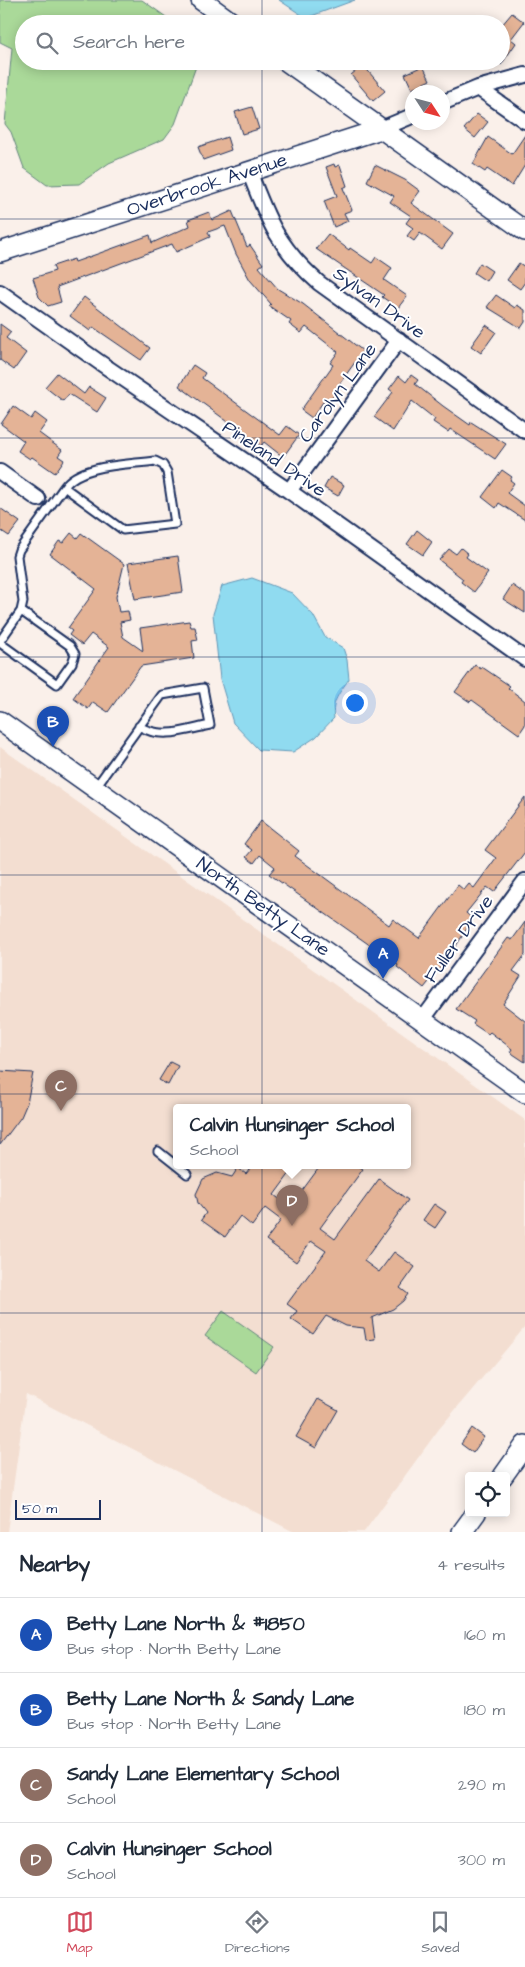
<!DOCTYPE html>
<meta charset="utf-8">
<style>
:root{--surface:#fff;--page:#f2f2f3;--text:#1f2937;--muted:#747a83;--line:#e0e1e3;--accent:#d1495b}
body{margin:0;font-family:"Architects Daughter",sans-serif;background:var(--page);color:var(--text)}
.controls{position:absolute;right:15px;bottom:15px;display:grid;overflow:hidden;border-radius:5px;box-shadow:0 2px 12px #0003}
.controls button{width:45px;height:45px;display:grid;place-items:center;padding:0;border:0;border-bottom:1px solid var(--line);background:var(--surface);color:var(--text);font:25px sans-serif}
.compass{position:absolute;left:405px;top:85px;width:45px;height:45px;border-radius:50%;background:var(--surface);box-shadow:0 2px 12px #0003;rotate:126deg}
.scale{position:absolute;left:15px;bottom:12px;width:86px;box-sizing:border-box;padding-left:5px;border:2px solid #1b2f5e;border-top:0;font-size:14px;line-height:18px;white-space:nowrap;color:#1b2f5e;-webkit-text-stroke:4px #fff;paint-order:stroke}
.you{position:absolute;left:354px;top:702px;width:18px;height:18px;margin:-12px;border:4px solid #fff;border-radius:50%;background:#1a73e8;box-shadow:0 0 0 8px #1a73e833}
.badge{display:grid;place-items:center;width:32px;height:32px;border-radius:50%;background:var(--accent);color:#fff;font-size:16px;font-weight:700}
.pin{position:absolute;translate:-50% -41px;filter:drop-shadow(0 1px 2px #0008)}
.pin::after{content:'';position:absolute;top:26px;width:18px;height:15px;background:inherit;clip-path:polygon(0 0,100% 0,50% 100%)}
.popup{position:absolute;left:173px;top:1104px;width:238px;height:65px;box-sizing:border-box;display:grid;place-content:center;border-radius:5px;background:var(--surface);filter:drop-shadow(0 1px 4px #0005);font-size:16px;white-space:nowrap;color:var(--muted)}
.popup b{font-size:19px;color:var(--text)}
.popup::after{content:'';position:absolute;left:50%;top:100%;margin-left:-10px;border:10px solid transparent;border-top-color:var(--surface)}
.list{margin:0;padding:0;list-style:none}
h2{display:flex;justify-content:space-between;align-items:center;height:65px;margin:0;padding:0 20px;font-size:21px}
h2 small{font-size:16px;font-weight:400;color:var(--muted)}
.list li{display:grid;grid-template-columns:32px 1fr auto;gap:15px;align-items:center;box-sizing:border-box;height:75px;padding:0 20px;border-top:1px solid var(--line)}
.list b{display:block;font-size:19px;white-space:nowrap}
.list p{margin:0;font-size:16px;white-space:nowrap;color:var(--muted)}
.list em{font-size:16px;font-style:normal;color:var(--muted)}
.icon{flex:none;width:28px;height:28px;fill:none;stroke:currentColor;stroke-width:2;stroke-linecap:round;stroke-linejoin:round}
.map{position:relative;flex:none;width:525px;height:1532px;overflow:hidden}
.search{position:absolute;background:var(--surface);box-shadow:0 2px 12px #0003;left:15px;right:15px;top:15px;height:55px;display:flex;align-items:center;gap:12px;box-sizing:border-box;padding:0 18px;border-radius:28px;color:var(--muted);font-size:19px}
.sheet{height:365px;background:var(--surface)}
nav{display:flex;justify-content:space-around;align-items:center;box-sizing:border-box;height:70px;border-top:1px solid var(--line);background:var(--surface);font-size:14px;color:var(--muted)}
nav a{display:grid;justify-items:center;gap:2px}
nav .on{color:var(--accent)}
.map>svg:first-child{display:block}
.built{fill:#f3ded1;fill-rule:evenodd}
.green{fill:#aad999;stroke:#62847c}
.water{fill:#90dbf0;stroke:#6196b6}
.building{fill:#e4b396;stroke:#1b2f5e}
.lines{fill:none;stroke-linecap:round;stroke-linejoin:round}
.lane-casing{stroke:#1b2f5e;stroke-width:11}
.street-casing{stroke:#1b2f5e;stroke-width:18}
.secondary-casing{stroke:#1b2f5e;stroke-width:22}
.lane{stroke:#fff;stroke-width:7}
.street{stroke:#fff;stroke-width:14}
.secondary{stroke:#fff;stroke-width:19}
.grid{fill:none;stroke:#1b2f5e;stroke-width:1;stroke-opacity:0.55}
.labels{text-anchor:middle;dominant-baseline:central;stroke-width:4;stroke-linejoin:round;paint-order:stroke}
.street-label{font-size:19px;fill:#1b2f5e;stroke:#fff}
</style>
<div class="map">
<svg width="525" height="1532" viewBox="0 0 525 1532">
<rect width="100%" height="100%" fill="#faf0ea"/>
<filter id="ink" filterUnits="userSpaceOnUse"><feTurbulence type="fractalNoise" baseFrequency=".02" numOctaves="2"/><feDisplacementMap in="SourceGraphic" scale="10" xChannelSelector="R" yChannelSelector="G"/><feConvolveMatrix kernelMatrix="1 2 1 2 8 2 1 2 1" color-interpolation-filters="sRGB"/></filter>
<g filter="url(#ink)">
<path class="built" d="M0 747 525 1120V1327L439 1429 364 1532H294L26 1394 7 1532H0ZM177 1107H407V1165H177Z"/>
<path class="green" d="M0 0H142L176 24H24V61H198L175 124 164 139 109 163 79 184 47 185 24 168 11 132 5 124 12 48 0 42Z
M223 1311 274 1347 256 1372 205 1336Z"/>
<path class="water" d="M279 0H355L306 18Z
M252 578 292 593 313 615 325 637 343 648 347 660 349 679C340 692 331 702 334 718L316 737 293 752 259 750 233 723 220 679 213 614 222 586Z"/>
<path class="building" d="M512 13 524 22 511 39 516 43 501 65V26Z
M363 65 385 91 373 101 351 75Z
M423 66 430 80 412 89 405 74Z
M252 107 259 129 242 134 235 112Z
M477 114 488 122 475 138 464 129Z
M525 135V165L512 186 487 169 485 172 473 164 488 137 512 154Z
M227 137 231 150 203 160 198 147Z
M334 164 335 167 340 165 347 186 343 188 352 210 344 213 348 221 334 227 324 201 337 196 326 167Z
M375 165 405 180 420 191 411 203 453 234 442 249 420 233 414 241 407 236 413 228 406 223 411 216 390 202 394 196 367 181Z
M232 211 247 247 250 245 263 264 259 267 278 289 303 304 363 351 338 386 340 388 326 405 323 402 312 418 301 410 333 365 330 363 338 352 306 327 301 333 289 324 291 321 269 306 271 304 250 280 236 254 225 226 208 232 210 237 176 252 172 244 57 287 61 302 48 306 39 297 33 278 55 271 53 266 74 259 75 262 150 235 152 243 190 226 188 220 209 212 212 220Z
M328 234 349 250 350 248 372 263 376 257 392 268 384 280 407 296 398 308 382 297 384 295 316 249Z
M480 263 492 271 486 281 474 273Z
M519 263 525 267V282L520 289 507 280Z
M496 295 515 308 517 305 525 310V322L521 328 487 307Z
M84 297 150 348 141 360 93 327 90 331 70 316Z
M0 324 11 332 6 338 26 353 14 370 0 360Z
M486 325 496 332 481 353 471 346Z
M193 365 205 373 202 378 280 435 287 426 299 435 283 457 264 442 261 446 179 386Z
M57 373 84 394 89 387 106 398 97 412 69 394 63 401 45 387Z
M411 375 418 380 415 384 443 406 470 425 471 422 506 444 495 459 450 429 448 432 433 422 435 419 412 401 393 431 374 417 393 392 389 389 399 376 406 382Z
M13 406 31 419 35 413 47 422 39 433 62 450 58 456 64 460 55 473 32 457 30 459 18 451 24 441 1 424Z
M502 470 512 477 510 480 514 483 507 493 525 506V520L499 503 496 508 482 497Z
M330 477 344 485 338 496 324 488Z
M0 508 20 522 9 536 0 530Z
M417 530 432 542 423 555 407 544Z
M71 533 77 538 81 533 124 564 116 597 119 612 128 611 130 620 120 622 123 637 143 651 140 628 189 621 191 627H195L198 640 192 641 194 658 141 666 108 712 93 702 88 709 73 698 109 647 91 634 82 645 69 635 72 631 68 628 96 589 50 554 59 541 63 543Z
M461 548 468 554 466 557 488 573 474 592 461 582 463 579 439 560 449 549 456 554Z
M178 556 183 592 135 599 128 563Z
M512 585 525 594V613L503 599Z
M475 665 481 669 482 667 510 686 508 688 525 701V725L519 734 472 700 470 702 455 692Z
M525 797V852L494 892 487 887 466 913 473 919 449 957 424 988 397 967 398 965 269 874 275 867 260 855 254 863 246 857 252 850 244 844 261 821 299 851 295 856 389 925 393 919 419 938 458 885 464 890 469 884 474 888 496 858 485 850Z
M525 922V955L513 971 521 976 503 1004 525 1021V1062L510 1052 512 1049 490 1032 488 1034 473 1024 475 1021 456 1009 508 938 512 940Z
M170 1062 178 1066 168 1085 159 1080Z
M0 1071 33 1073 27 1103 21 1117 0 1145Z
M253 1165H296L274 1195 290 1207 321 1165H357L363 1169 320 1228 335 1239 379 1179 408 1200 364 1261 379 1272 394 1252 415 1267 400 1288 408 1294 403 1301 393 1309 372 1318 375 1339 366 1340 364 1328 346 1326 326 1316 313 1334 291 1319 297 1311 287 1304 326 1251 311 1241 296 1262 266 1240 281 1220 265 1208 252 1226 240 1216 225 1237 201 1220 206 1213 198 1203 196 1194 203 1179 217 1173 232 1177 238 1168 246 1174Z
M434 1204 446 1212 435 1228 423 1220Z
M318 1399 338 1410 316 1448 296 1437Z
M472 1428 484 1437 473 1453 461 1444Z"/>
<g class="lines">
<g class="lane-casing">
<path id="lane" d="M0 641 21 611 23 602 17 556 19 550 64 487C80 464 128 465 155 461L163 465 167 472 175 524 123 530 64 487
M0 643 57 684 72 663 75 654 70 646 21 611
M95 788 162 695 203 688 210 725C186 730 161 740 139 726
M158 1151 187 1174"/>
</g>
<g class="street-casing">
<path id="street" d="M478 88 525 121
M442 103 478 88 525 75
M381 129 412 116
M249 171C268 221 278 247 319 283L525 431
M0 292 99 362 289 491 525 659
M0 472 38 499
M289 491 399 340
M423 1019 525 881"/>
</g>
<g class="secondary-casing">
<path id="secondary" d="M201 0 234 24
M286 61 525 231
M0 252 381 129
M0 721 525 1093
M503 1476 525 1445
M462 1532 476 1513"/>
</g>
<use href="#lane" class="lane"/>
<use href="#street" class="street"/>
<use href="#secondary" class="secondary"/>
</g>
</g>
<path class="grid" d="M262 0V24M262 61V1532M0 219H525M0 438H525M0 657H525M0 875H525M0 1094H525M0 1313H525"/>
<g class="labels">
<g class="street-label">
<text transform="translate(207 185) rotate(-18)">Overbrook Avenue</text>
<text transform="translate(379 303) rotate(36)">Sylvan Drive</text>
<text transform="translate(338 393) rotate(-54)">Carolyn Lane</text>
<text transform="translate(274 459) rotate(34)">Pineland Drive</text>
<text transform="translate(263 907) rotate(35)">North Betty Lane</text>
<text transform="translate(459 939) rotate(-54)">Fuller Drive</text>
</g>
</g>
</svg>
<div class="controls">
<button><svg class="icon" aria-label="locate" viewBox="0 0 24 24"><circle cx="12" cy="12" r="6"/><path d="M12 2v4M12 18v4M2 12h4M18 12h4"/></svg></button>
</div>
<svg class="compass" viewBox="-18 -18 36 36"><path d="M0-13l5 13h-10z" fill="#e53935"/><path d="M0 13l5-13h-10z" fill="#747a83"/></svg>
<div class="scale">50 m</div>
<div class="you"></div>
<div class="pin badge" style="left:383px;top:979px;background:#1a4fb4">A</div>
<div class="pin badge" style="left:53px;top:747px;background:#1a4fb4">B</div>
<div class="pin badge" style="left:61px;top:1111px;background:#8d6e63">C</div>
<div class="pin badge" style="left:292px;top:1226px;background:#8d6e63">D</div>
<div class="popup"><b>Calvin Hunsinger School</b>School</div>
<div class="search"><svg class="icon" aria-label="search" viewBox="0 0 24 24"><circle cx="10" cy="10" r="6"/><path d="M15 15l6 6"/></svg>Search here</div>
</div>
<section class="sheet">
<h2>Nearby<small>4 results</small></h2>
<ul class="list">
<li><span class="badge" style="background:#1a4fb4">A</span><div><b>Betty Lane North &amp; #1850</b><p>Bus stop · North Betty Lane</p></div><em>160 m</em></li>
<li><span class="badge" style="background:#1a4fb4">B</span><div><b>Betty Lane North &amp; Sandy Lane</b><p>Bus stop · North Betty Lane</p></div><em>180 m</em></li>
<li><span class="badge" style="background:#8d6e63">C</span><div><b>Sandy Lane Elementary School</b><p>School</p></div><em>290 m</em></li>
<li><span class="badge" style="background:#8d6e63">D</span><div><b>Calvin Hunsinger School</b><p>School</p></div><em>300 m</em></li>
</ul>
</section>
<nav>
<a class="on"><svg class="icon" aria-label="map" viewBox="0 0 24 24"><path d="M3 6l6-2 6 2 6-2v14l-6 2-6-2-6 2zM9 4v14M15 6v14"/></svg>Map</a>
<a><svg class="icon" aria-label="directions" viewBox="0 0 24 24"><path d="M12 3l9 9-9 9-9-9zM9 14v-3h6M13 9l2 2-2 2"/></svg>Directions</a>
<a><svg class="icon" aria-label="saved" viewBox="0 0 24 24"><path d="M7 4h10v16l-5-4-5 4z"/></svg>Saved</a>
</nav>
